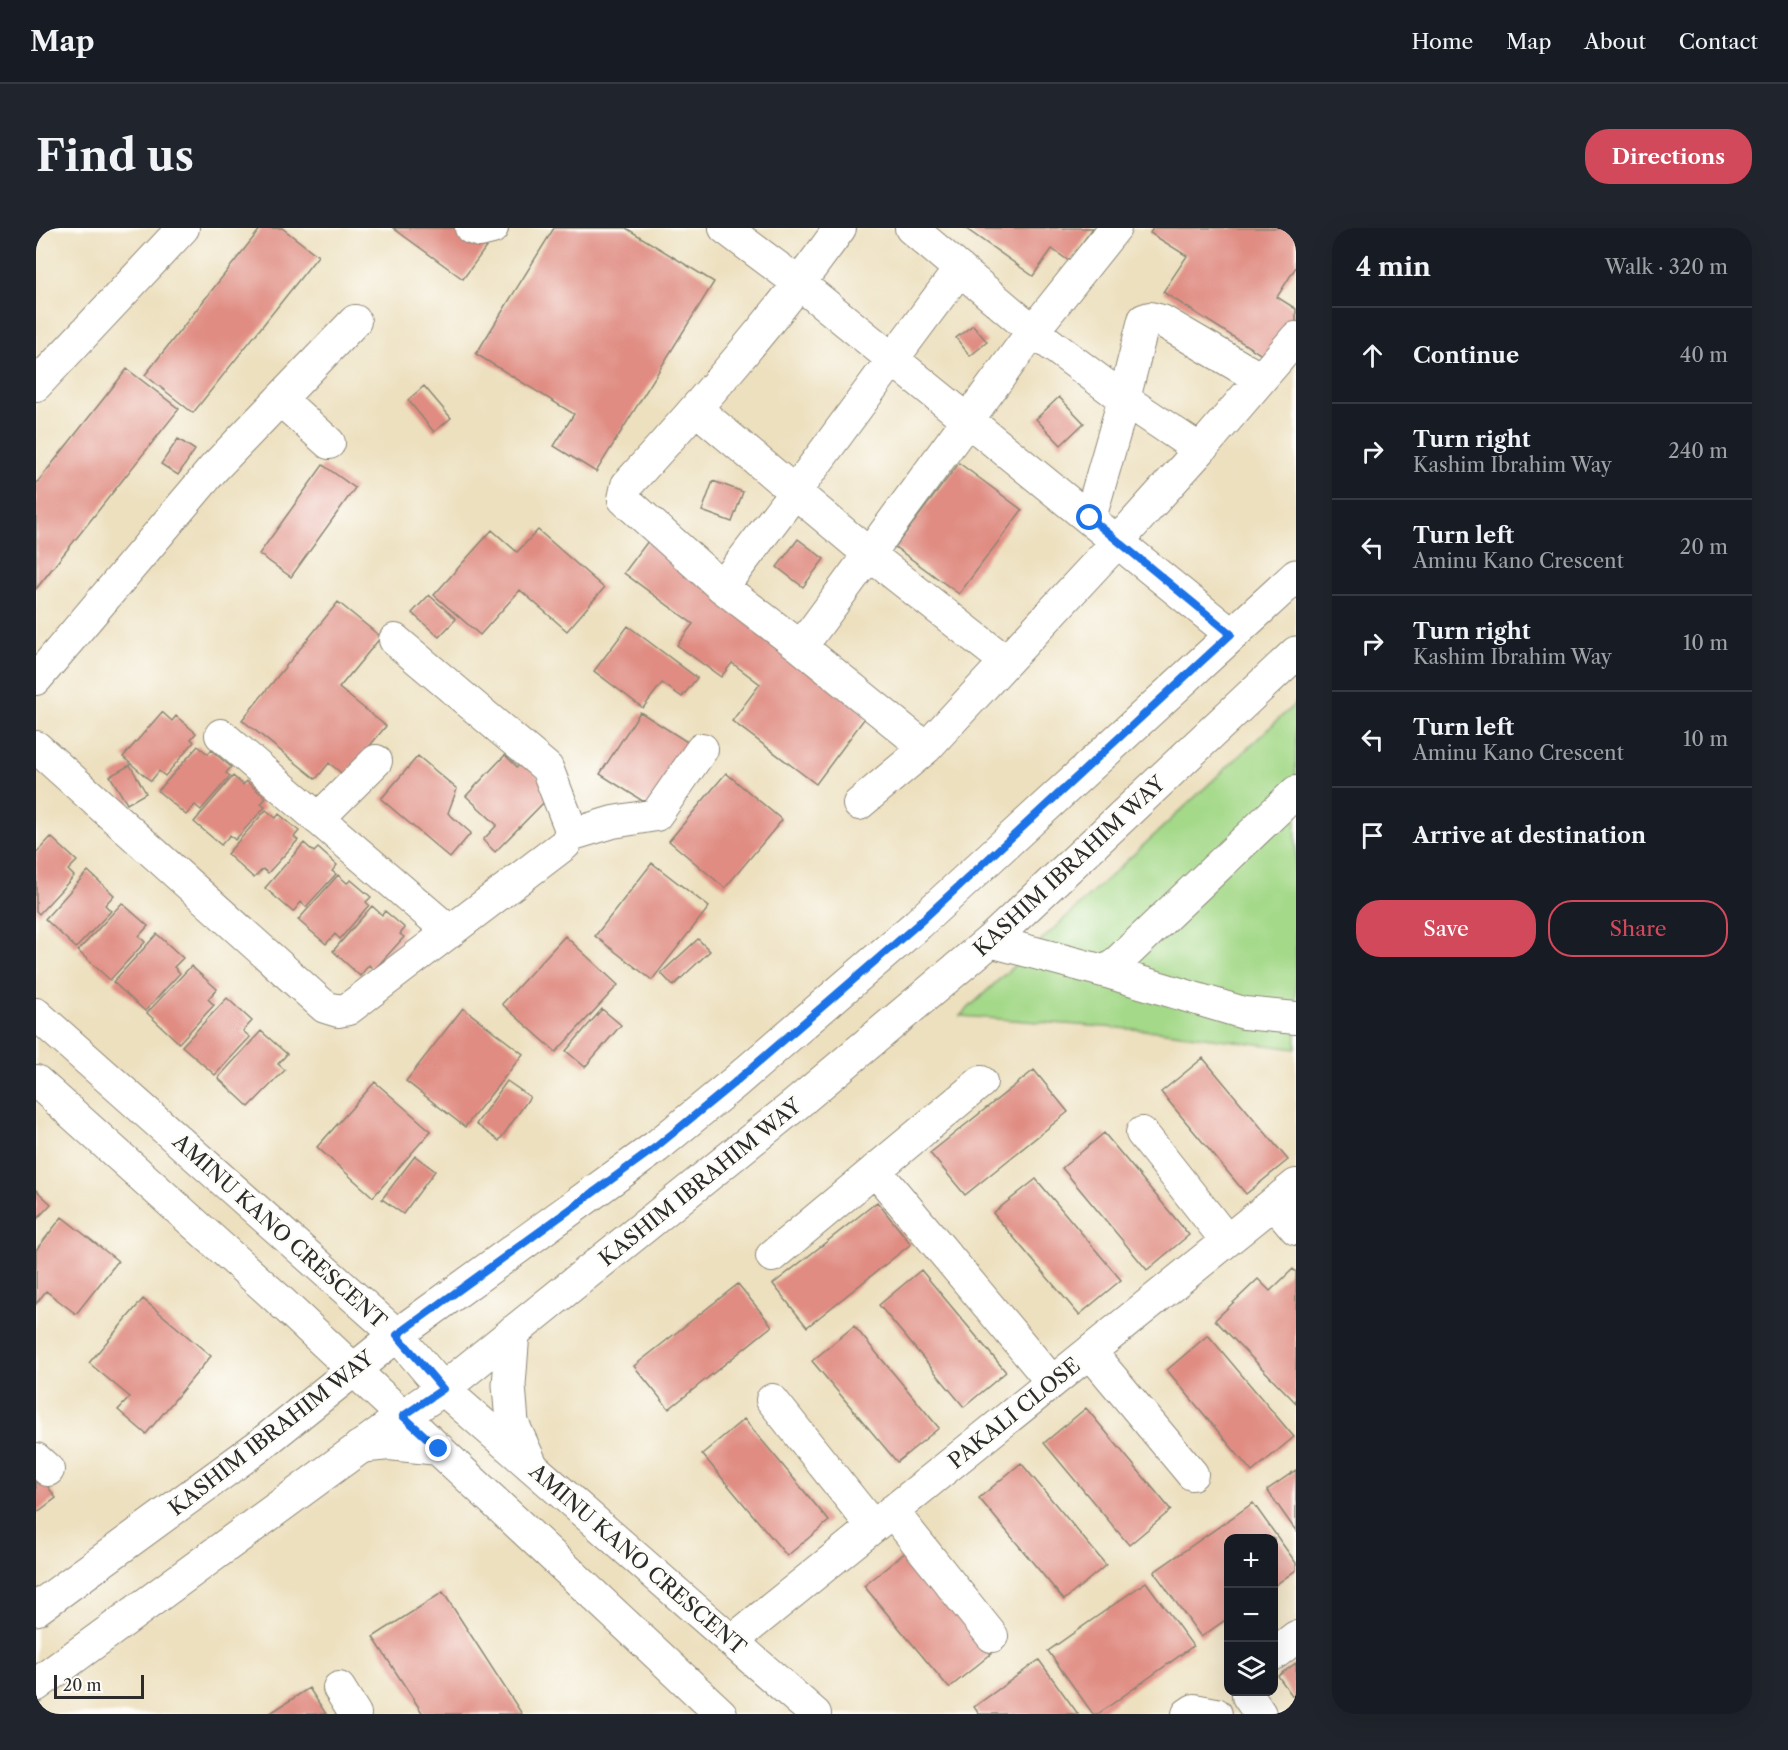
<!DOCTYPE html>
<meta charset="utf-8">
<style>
:root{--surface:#171b24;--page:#20242c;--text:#f1f3f6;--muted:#9ea1a6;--line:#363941;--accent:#d1495b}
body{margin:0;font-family:"Libre Caslon Text",serif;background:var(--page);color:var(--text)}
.controls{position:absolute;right:18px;bottom:18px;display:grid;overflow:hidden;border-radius:12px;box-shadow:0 6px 24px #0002}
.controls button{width:54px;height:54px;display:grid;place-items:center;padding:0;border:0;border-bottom:2px solid var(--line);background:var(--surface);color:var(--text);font:30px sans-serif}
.scale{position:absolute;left:18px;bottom:15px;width:90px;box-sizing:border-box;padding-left:6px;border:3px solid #2b2b2b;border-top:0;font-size:16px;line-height:21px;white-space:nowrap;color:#2b2b2b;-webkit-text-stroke:4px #fdfcf7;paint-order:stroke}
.stop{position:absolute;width:18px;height:18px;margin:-14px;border:4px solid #1a73e8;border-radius:50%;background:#fff}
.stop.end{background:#1a73e8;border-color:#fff;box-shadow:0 2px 6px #0008}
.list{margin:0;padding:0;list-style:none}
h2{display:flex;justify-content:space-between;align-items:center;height:78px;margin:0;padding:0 24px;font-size:26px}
h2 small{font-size:20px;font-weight:400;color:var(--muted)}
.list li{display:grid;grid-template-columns:39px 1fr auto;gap:18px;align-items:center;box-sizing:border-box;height:96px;padding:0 24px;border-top:2px solid var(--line)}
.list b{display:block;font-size:22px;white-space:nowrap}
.list p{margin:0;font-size:20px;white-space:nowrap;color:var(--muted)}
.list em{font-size:20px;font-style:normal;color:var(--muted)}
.actions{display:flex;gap:12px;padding:18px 24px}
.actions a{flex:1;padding:14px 0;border:2px solid var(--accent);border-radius:24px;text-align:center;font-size:21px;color:var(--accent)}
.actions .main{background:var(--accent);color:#fff}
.icon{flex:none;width:33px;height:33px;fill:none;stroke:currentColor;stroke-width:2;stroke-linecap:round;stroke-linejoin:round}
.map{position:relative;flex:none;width:1260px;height:1486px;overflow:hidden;border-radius:24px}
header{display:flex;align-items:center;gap:36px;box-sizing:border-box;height:84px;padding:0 30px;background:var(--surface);border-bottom:2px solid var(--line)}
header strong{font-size:28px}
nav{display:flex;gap:33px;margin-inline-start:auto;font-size:21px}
.intro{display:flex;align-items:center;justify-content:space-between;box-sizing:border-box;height:144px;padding:0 36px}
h1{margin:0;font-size:42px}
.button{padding:15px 27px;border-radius:24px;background:var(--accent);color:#fff;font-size:21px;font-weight:700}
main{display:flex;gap:36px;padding:0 36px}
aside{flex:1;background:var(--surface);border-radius:24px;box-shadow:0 6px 24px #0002}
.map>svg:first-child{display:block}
.green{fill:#a4d989;stroke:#68825a;stroke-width:1.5}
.building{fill:#e08c82}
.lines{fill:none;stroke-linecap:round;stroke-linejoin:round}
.minor-casing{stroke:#8c8675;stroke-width:34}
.major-casing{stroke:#8c8675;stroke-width:35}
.minor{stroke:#fff;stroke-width:32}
.major{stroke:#fff;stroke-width:33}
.route{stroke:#1a73e8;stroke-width:8}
.labels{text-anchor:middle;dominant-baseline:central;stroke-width:4.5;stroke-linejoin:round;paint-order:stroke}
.street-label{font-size:21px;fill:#2b2b2b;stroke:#fdfcf7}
</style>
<header>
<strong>Map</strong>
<nav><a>Home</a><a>Map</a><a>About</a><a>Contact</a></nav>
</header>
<div class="intro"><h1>Find us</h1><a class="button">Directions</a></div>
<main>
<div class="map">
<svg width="1260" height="1486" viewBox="0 0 1260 1486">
<rect width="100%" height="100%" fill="#fdfcf7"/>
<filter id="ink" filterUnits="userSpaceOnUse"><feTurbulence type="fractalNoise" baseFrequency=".0167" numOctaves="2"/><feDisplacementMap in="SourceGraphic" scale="12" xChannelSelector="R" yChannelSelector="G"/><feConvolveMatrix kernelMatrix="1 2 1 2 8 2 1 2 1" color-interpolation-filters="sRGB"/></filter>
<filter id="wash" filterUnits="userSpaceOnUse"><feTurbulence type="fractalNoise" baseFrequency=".008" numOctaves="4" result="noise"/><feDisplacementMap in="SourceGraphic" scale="24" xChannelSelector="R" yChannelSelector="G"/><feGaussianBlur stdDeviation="1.35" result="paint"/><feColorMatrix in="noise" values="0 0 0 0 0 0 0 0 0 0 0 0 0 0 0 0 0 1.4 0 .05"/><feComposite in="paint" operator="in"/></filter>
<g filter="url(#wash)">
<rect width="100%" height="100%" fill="#ede0bf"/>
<path class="green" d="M1260 475V821L1122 803 924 788Z"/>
<g id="blocks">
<path class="building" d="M225 0H246L282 28 157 185 109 147Z
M357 0H464L427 51Z
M518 0H590L678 54 560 244 518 218 538 186 440 126Z
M929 0H1057L1033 33 1016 21 997 48Z
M1117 0H1260V39L1241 69 1260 81V94L1235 133 1127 64 1151 28 1114 5Z
M937 97 951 114 934 128 920 110Z
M91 141 143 181 0 361V256Z
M388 158 415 190 398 204 372 172Z
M1023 169 1048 195 1025 217 1000 191Z
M142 211 159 222 142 247 125 236Z
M923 235 986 282 923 366 859 319Z
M287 237 319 260 255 349 223 326Z
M677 253 707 264 696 294 666 283Z
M456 302 481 324 502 302 568 360 531 403 484 362 444 407 398 367Z
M762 311 788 331 767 359 741 339Z
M612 313 837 479 780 556 696 493 724 456 696 435 685 449 641 417 657 396 588 345Z
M393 367 420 391 403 409 376 385Z
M302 374 345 409 303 460 350 498 309 548 293 535 280 551 206 492Z
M592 398 661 450 646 469 626 455 607 480 558 443Z
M126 484 136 493 140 488 160 505 155 511 158 514 129 548 123 543 115 553 87 529Z
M604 484 656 517 616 579 564 546Z
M162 518 172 526 175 522 195 539 190 545 194 548 165 582 159 577 150 587 122 563Z
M469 527 481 539 487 534 518 564 459 624 447 612 461 597 430 568Z
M382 528 421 561 412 585 435 605 414 630 345 571Z
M94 537 110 565 91 576 74 548Z
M690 545 746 592 689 660 633 613Z
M197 548 207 557 210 553 230 570 225 576 229 579 199 612 194 607 185 617 158 594Z
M230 582 240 590 243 586 263 603 258 609 262 612 232 645 227 641 218 650 191 626Z
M15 609 41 633 32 642 38 648 3 686 0 683V625Z
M268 615 278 624 282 620 301 637 296 643 300 646 270 679 265 674 257 684 229 660Z
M616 635 673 679 616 752 559 708Z
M52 643 78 667 69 677 75 683 40 720 9 691Z
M302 647 311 655 315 652 335 669 330 674 333 677 304 711 299 706 290 716 262 692Z
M86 675 112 698 103 708 109 714 74 752 42 723Z
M336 678 346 687 349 683 369 700 364 706 368 709 338 742 333 737 324 748 297 723Z
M121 706 147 730 138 739 144 745 109 783 77 754Z
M529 708 582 757 520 824 466 776Z
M662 711 674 723 637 758 625 745Z
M155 738 181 761 172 771 178 777 143 815 111 785Z
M191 770 216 793 207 803 214 809 179 847 146 818Z
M427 780 487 826 429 899 370 853Z
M566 781 585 797 549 839 530 823Z
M225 803 251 826 242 836 249 842 213 879 182 850Z
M1167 830 1252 932 1210 966 1125 864Z
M998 842 1032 884 929 967 894 925Z
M471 853 494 869 463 913 440 896Z
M339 854 395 903 337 969 281 919Z
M1068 905 1153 1007 1111 1042 1026 940Z
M379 928 399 943 367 986 346 971Z
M1000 951 1085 1052 1043 1087 957 985Z
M0 962 15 976 0 992Z
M841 974 875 1016 771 1099 737 1056Z
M26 989 82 1033 40 1086 10 1063 0 1076V1022Z
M1257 1041 1260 1044V1175L1179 1092 1222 1051 1234 1063Z
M885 1042 970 1144 928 1179 843 1077Z
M702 1056 736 1098 633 1181 598 1138Z
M107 1071 175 1128 110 1206 82 1182 94 1169 53 1135Z
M818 1098 903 1200 861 1234 776 1133Z
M1172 1107 1258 1209 1216 1244 1131 1142Z
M1050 1180 1135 1282 1093 1317 1008 1215Z
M708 1191 793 1293 751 1328 666 1226Z
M985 1235 1070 1337 1028 1372 943 1270Z
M0 1242 20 1270 0 1285Z
M1260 1242V1303L1231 1262Z
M1217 1275 1260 1335V1342L1238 1358V1310H1192V1390L1165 1409 1118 1344Z
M870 1324 955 1426 913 1460 828 1358Z
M1110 1354 1157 1418 1062 1486H1057L1012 1423Z
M407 1364 486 1486H387L337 1409Z
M1003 1432 1042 1486H943L938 1479Z
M1260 1435V1473L1242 1448Z
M273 1460 290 1486H233Z"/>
</g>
</g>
<g filter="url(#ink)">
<use href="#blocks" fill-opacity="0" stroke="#8c8675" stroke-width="1.5"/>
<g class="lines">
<g class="minor-casing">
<path id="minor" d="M435 0 444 3 456 0
M689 0 764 56 1195 406
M804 0C739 91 666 175 591 257L588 271 686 359 765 419 890 520
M875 0 997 103 1088 171 1164 222
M0 157 147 0
M244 171 293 215
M660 181 834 327 969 433
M1054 290 1088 171 1108 92 1114 90 1126 93 1225 151
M686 359C768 255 844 146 924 41
M765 419 997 103 1079 0
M0 451 178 240 319 93
M185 507 414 704
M0 519 289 779 302 783 312 781 529 616 534 607V599L511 540 359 412
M823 576 890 520 1082 313 1164 222 1260 110
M282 591 340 533
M534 607 577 594 620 587 666 521
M954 713 1071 744 1208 785 1260 790
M1071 744 1260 564
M0 786 361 1107 407 1161 779 1486
M0 853 241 1070 685 1486
M1106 905 1191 1013
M839 942 1016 1154
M1238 975 1260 1001
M736 1028 945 854
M1054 1124 1156 1246
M736 1172 837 1299
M323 1219 353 1216 403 1221
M0 1231 12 1242
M856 1283 956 1408
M696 1413 1260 957
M1238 1426 1260 1409
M303 1460 319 1486
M1212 1464V1468L1224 1486
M1152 1486 1158 1482 1180 1486"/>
</g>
<g class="major-casing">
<path id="major" d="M477 1104 473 1157 476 1195 495 1237
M0 1381 223 1218 361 1107 620 919 698 855 882 696 1260 348
M0 1457 367 1188 407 1161 759 877 954 713 1260 425"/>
</g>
<use href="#minor" class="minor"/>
<use href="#major" class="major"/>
</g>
</g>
<g class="lines" filter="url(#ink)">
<path class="route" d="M403 1221 367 1188 407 1161 361 1107 620 919 698 855 882 696 1195 406 1054 290"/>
</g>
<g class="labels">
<g class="street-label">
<text transform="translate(1033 638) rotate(-43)">KASHIM IBRAHIM WAY</text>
<text transform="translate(664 954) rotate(-39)">KASHIM IBRAHIM WAY</text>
<text transform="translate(244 1003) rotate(42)">AMINU KANO CRESCENT</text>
<text transform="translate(978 1185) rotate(-39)">PAKALI CLOSE</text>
<text transform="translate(235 1205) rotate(-38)">KASHIM IBRAHIM WAY</text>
<text transform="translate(602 1331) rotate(41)">AMINU KANO CRESCENT</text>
</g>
</g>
</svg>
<div class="controls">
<button>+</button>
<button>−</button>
<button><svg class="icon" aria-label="layers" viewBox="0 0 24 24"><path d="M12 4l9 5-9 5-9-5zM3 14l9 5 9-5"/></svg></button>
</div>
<div class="scale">20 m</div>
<div class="stop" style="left:1054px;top:290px"></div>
<div class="stop end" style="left:403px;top:1221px"></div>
</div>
<aside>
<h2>4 min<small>Walk · 320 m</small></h2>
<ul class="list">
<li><svg class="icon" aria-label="ahead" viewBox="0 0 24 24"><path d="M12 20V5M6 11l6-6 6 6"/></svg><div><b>Continue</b></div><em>40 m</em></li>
<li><svg class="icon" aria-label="right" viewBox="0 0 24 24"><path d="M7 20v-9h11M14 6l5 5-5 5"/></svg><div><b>Turn right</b><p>Kashim Ibrahim Way</p></div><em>240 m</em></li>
<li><svg class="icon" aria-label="left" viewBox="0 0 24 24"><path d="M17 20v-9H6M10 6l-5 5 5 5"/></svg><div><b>Turn left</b><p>Aminu Kano Crescent</p></div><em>20 m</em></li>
<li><svg class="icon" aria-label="right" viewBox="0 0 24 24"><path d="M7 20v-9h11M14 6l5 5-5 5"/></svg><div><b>Turn right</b><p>Kashim Ibrahim Way</p></div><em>10 m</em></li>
<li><svg class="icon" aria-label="left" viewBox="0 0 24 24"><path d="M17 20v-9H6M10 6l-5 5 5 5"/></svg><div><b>Turn left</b><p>Aminu Kano Crescent</p></div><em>10 m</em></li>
<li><svg class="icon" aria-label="arrive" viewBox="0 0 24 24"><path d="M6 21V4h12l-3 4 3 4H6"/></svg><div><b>Arrive at destination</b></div></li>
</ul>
<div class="actions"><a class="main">Save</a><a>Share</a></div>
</aside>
</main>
